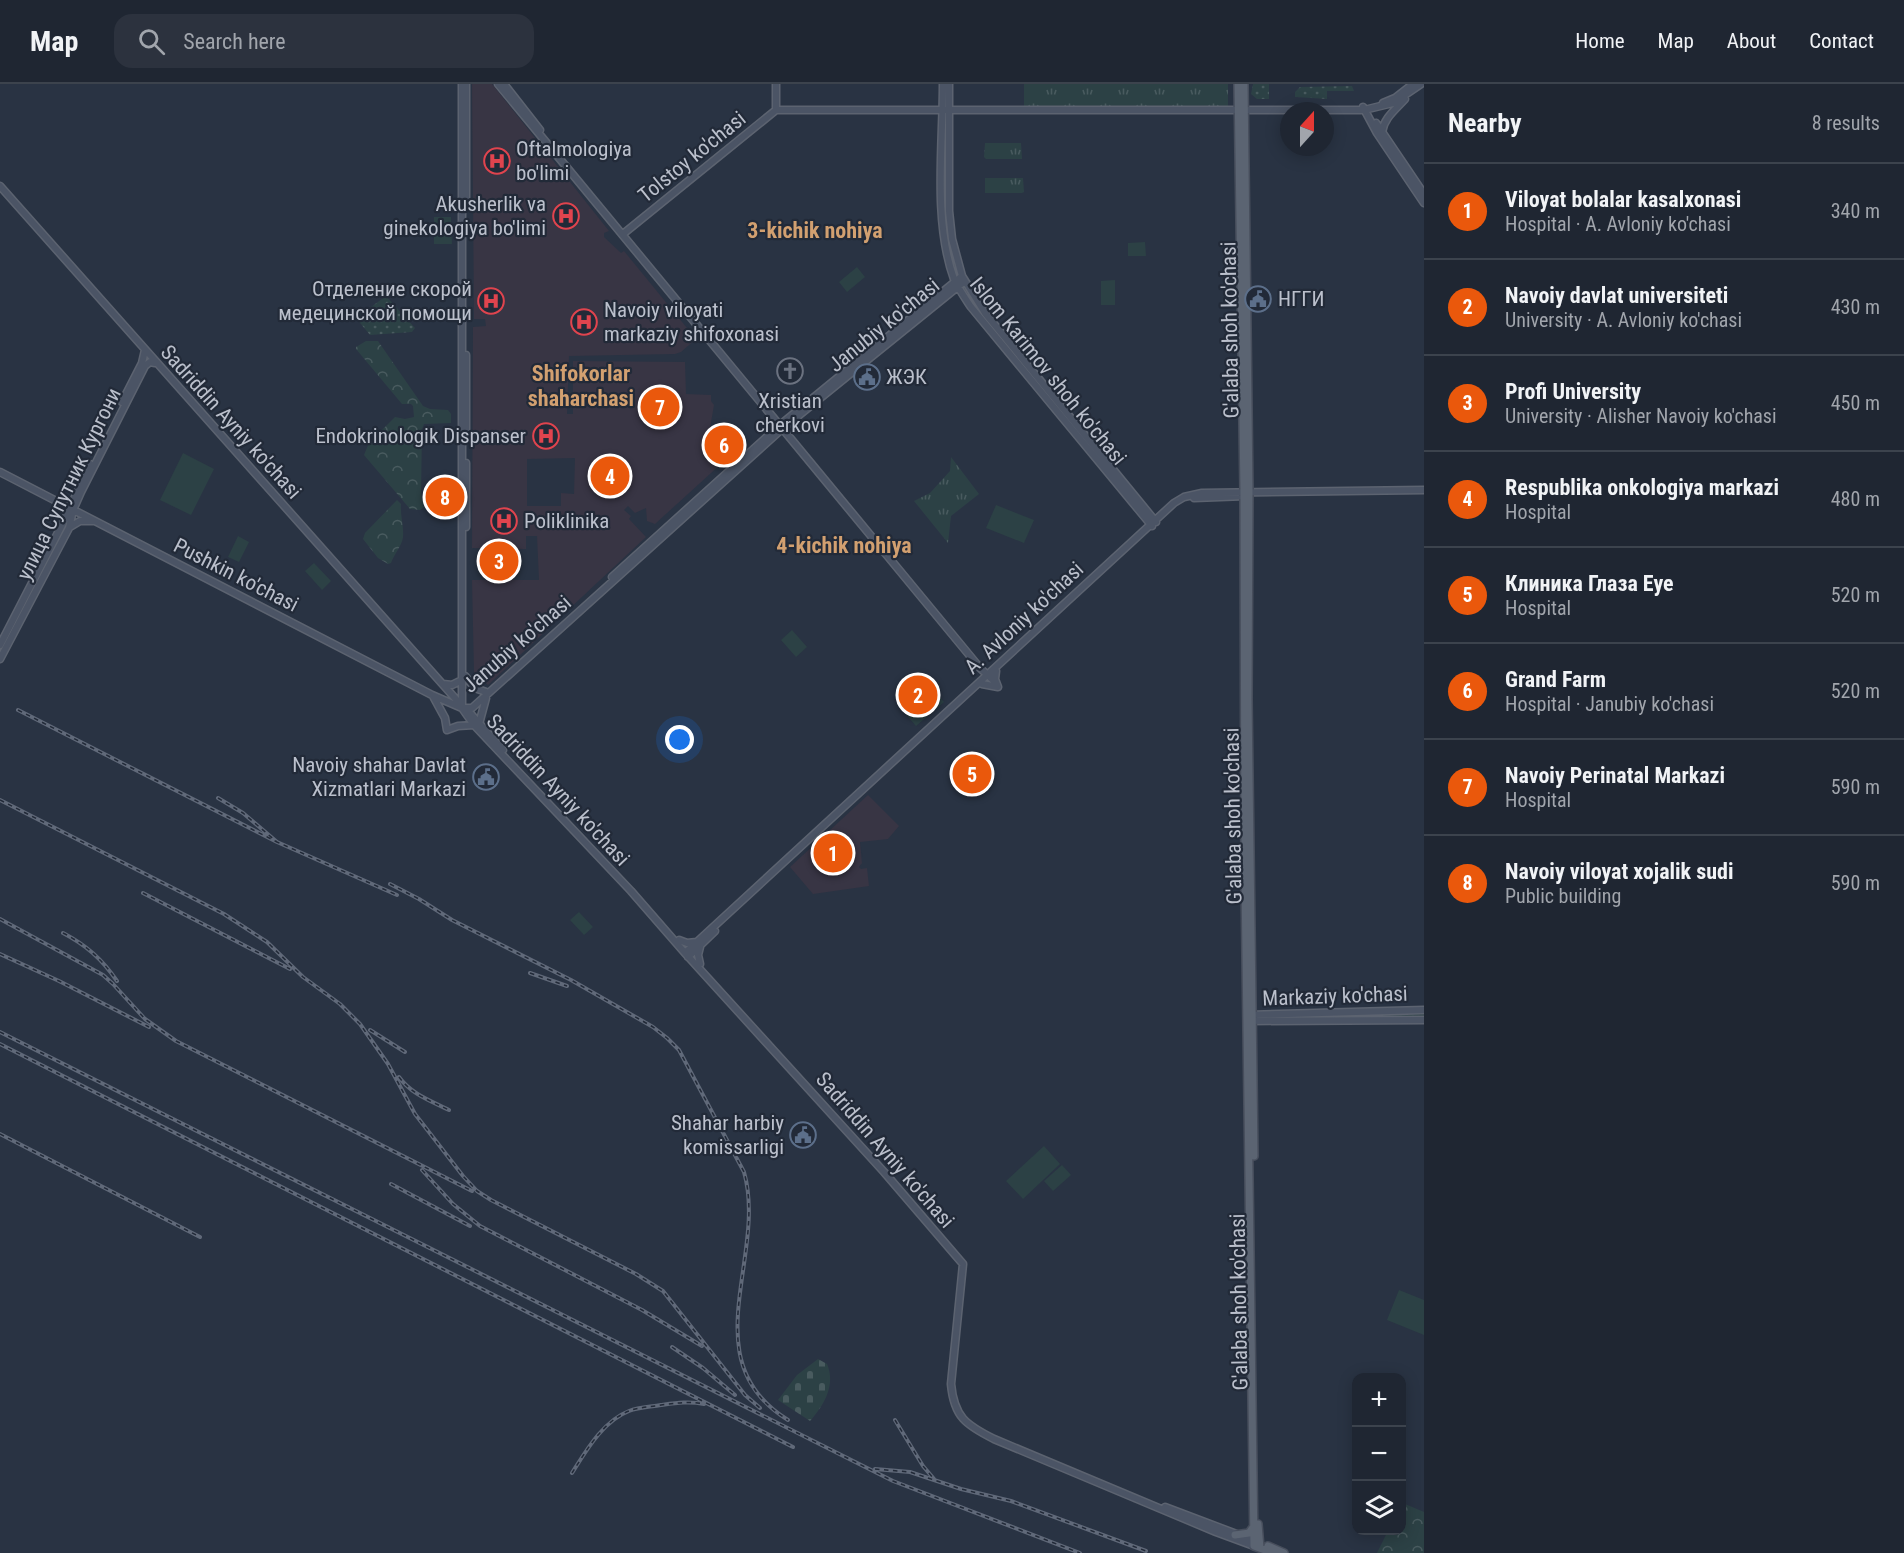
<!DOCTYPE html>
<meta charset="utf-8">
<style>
:root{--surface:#1f2632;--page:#2c323e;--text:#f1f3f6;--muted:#a1a5ac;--line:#3c434d;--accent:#ea580c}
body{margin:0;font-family:"Roboto Condensed",sans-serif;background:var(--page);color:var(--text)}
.controls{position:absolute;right:18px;bottom:18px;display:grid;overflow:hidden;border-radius:12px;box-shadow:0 3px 15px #0003}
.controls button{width:54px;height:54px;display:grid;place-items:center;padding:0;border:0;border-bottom:2px solid var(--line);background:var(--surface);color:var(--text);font:30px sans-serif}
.compass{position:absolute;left:1280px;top:18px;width:54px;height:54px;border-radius:50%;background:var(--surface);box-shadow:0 3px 15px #0003;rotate:21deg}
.you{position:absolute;left:680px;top:656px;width:21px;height:21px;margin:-15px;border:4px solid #fff;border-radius:50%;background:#1a73e8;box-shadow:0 0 0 9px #1a73e833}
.badge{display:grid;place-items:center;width:39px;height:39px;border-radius:50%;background:var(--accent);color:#fff;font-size:20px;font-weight:700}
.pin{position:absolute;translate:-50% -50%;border:3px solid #fff;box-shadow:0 2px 6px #0006}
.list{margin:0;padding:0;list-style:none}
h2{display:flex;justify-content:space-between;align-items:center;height:78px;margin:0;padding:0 24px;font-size:26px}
h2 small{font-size:20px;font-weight:400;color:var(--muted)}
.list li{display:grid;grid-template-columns:39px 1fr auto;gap:18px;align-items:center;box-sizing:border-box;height:96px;padding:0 24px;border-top:2px solid var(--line)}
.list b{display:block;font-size:22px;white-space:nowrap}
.list p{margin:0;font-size:20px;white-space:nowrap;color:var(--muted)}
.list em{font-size:20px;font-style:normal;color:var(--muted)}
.icon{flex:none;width:33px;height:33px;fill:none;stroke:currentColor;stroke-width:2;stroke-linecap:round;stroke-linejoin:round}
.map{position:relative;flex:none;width:1424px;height:1469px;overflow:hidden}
header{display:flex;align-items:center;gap:36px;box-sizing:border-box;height:84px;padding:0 30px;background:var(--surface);border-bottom:2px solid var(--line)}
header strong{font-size:28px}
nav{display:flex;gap:33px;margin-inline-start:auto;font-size:21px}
.search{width:420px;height:54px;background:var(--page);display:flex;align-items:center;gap:15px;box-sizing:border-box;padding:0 21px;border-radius:18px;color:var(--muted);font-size:22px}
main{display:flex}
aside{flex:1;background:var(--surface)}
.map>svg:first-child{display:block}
.medical{fill:#383544;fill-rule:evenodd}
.grass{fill:url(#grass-dots)}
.forest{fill:url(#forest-crowns)}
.cemetery{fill:url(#cemetery-stones)}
.park{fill:url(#park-tufts)}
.garden{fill:#2c4145}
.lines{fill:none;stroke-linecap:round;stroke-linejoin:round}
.secondary-casing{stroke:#5c6370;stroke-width:9}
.primary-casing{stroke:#474e5c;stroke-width:10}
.secondary{stroke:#4b5465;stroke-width:6}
.primary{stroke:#5b6472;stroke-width:7}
.rail-casing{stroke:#606979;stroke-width:4}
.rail{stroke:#222a38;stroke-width:1.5;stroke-dasharray:4.5;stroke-linecap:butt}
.labels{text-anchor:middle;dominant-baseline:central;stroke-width:4.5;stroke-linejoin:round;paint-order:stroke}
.poi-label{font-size:21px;fill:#bbc0cc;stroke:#222a38;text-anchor:start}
.street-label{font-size:21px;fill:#bbc0cc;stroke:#222a38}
.neighbourhood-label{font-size:22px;font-weight:bold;fill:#d2a070;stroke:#222a38}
</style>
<header>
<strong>Map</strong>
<div class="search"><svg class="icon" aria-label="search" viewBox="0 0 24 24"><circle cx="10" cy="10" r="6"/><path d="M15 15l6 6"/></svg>Search here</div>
<nav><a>Home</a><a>Map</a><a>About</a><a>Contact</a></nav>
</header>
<main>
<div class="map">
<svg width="1424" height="1469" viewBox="0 0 1424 1469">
<defs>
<pattern id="grass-dots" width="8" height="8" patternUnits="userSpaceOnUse" patternTransform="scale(1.5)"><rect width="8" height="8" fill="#2c4145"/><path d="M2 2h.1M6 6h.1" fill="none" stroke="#495b5f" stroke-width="1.8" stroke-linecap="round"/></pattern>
<pattern id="forest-crowns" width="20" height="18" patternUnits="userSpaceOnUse" patternTransform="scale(1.5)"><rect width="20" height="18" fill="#2c4145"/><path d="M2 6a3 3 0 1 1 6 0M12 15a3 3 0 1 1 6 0" fill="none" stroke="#495b5f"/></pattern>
<pattern id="cemetery-stones" width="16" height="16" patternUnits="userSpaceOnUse" patternTransform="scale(1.5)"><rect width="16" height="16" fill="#2c4145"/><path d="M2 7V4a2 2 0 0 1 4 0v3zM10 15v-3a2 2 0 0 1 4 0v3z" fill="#495b5f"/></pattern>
<pattern id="park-tufts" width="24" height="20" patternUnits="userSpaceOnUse" patternTransform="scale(1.5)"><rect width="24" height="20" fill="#2c4145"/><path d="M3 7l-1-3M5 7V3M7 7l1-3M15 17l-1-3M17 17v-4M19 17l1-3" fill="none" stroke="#495b5f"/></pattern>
</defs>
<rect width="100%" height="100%" fill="#293343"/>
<path class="medical" d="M472 0H492L609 147 604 149V153L621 169 624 167 696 255 681 268 675 270 569 272 567 330H573V277L685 278 686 310 711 311V317L714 321 707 362 722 379 655 440 647 437 646 424 635 429 628 422 624 426 631 432 629 435 646 453 488 601 474 589 472 496H539L537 452H526V465L472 464 473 243 486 242 485 235H474ZM575 374 574 410 561 409V422H527V375Z
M868 711 899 742 888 755 860 758 862 779 859 783 861 785 867 784 869 802 813 810 790 783Z"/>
<path class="grass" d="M1253 0H1269V15H1257L1251 10Z
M1352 2 1354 7H1327V15L1295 13V8L1300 3Z
M386 212 415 244 412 248 370 251 356 234Z
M1424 929V932H1292L1293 931Z"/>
<path class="forest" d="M366 257H378L423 322 430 325 448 326 451 330V339L424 340 422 345 421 409 424 423 420 426 410 425 364 371 369 359 395 333 405 335 414 333 413 322 411 320H402L356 265V263Z
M397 416 401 420C400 431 404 442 403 453 402 462 394 470 391 479L388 480 378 474 363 455 365 449Z
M1405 1420 1424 1428V1469H1377L1388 1447 1402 1446V1425Z"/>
<path class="cemetery" d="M818 1275 827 1280C836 1301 824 1321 810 1337L778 1316 797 1291Z"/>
<path class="park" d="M1024 0H1228V23L1024 22Z
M985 59H1021L1022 75H986L984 73Z
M985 94H1023L1024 108 1022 109H985Z
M951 373 979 410 951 432 948 459 914 417 930 409 950 387Z"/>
<path class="garden" d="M434 133H451L452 160H434Z
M1145 158 1146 172H1128V159Z
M857 183 865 193 847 208 839 198Z
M1115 196V221H1101V197Z
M183 369 214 385 191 431 160 416Z
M996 421 1034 436 1024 459 986 444Z
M238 452 249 458 239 478 228 473Z
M314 479 331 497 322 506 305 487Z
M792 546 807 563 796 573 781 556Z
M931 604 944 618 916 642 903 627Z
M579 828 593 843 584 851 570 836Z
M1044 1062 1060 1080 1023 1115 1006 1097Z
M1062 1081 1071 1091 1053 1107 1044 1097Z
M1399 1206 1424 1216V1251L1387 1236Z"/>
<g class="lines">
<g class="secondary-casing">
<path id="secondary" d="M462 0V624L474 641 631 807 685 869 884 1088 963 1180 951 1300C954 1333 966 1341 994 1355L1216 1448 1254 1462
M466 0V119
M498 0 980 584 994 597
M504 0 540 46
M776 0V26
M943 0C943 61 933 137 954 195 958 204 965 214 971 223L1152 442
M949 0V127L952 155 962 192 985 229 1156 438
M1383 19 1395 14 1413 0
M1363 23 1377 49 1424 119
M1376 39 1424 110
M1382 48C1384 34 1395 26 1405 15
M0 102 462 622
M623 150 776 26H1364L1393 19 1421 0
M122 318 142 279 145 266
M466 356V271
M0 388 432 611 462 624H472L782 345 965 197
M1194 414 1246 412
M70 443 80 437H94
M466 443V379
M612 493 780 341 962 192
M0 561 64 437 90 380
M0 575 69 444 73 426 81 408 145 282 150 278 155 279
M465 592 475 604 486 608
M443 600 452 601 462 596
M982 600 998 603 995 595 996 587
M433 612 445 634 447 646 458 642 474 641
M470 629 503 666
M479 640 486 614
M679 856 687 859 697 858
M700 863 698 871 700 880
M685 869 1174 419 1184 413 1202 409 1424 406
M688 873 715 847
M1248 931 1424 926
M1248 937 1424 936
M1165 1423 1255 1457"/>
</g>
<g class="primary-casing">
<path id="primary" d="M1238 0 1244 408 1245 799 1254 1462 1273 1469
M1244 0 1249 407 1248 615 1254 1072
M1258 1440 1260 1464
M1235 1451 1249 1449 1254 1442
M1268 1462 1284 1469"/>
</g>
<use href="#secondary" class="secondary"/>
<use href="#primary" class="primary"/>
<g class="rail-casing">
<path id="rail" d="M18 626 277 758
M218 714 243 729 277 758 397 811
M0 716 224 830 267 858 303 893 340 920 360 940 388 980 415 1030 463 1092 477 1107 491 1116 636 1190 663 1207 745 1311 760 1324
M390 800 419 815 452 836 571 896 653 943 667 954 679 966 744 1088C768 1172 691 1276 788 1336
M143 809 290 885
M0 835 103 891 113 900 145 935 176 957 472 1107
M63 849C86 861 102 875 117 897
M0 870 59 897 149 943
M530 889 567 902
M370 946 405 968
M0 948 893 1397 1080 1469
M0 960 793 1363
M399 993C411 1010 431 1017 449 1026
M0 1050 200 1153
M422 1086 453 1120 480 1142 642 1226 702 1262
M391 1100 470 1142
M672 1263 703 1284 735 1311
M895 1336 923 1382 934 1395
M875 1385 910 1388 961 1405 1011 1417 1146 1467
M572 1389C586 1367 603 1337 629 1327 639 1323 650 1323 661 1321 676 1319 689 1317 704 1320"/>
</g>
<use href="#rail" class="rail"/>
</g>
<defs>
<g id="hospital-ring" transform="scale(1.35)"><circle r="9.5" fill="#222a38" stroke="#e0444e" stroke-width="1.5"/><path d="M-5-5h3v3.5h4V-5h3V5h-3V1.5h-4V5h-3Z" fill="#e0444e"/></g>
<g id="civic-ring" transform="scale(1.35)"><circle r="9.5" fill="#222a38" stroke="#5c6f8a" stroke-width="1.5"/><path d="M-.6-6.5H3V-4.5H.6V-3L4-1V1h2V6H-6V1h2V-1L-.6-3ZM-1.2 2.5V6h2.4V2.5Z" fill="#5c6f8a"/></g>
<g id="church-ring" transform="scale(1.35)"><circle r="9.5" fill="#222a38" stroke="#6b7280" stroke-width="1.5"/><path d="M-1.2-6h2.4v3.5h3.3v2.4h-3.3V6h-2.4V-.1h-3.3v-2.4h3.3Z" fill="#6b7280"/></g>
</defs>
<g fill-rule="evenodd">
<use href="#hospital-ring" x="497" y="77"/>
<use href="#hospital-ring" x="566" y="132"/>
<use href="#civic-ring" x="1258" y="215"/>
<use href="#hospital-ring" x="491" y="217"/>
<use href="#hospital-ring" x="584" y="238"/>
<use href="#church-ring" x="790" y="287"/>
<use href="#civic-ring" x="867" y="293"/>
<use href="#hospital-ring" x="546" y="352"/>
<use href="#hospital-ring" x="504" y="437"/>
<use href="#civic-ring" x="486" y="693"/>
<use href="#civic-ring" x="803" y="1051"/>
</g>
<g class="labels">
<g class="poi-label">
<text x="516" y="65">Oftalmologiya<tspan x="516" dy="24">bo'limi</tspan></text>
<text x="546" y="120" text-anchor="end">Akusherlik va<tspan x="546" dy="24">ginekologiya bo'limi</tspan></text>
<text x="472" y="205" text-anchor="end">Отделение скорой<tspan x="472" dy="24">медецинской помощи</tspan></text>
<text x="1278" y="215">НГГИ</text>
<text x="604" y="226">Navoiy viloyati<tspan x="604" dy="24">markaziy shifoxonasi</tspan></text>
<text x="886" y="293">ЖЭК</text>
<text x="790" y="317" text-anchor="middle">Xristian<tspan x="790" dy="24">cherkovi</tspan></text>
<text x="526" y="352" text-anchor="end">Endokrinologik Dispanser</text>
<text x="524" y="437">Poliklinika</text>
<text x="466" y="681" text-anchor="end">Navoiy shahar Davlat<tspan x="466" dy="24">Xizmatlari Markazi</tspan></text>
<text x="784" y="1039" text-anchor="end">Shahar harbiy<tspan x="784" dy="24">komissarligi</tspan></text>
</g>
<g class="street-label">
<text transform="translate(692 73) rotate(-39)">Tolstoy ko'chasi</text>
<text transform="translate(884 241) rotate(-39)">Janubiy ko'chasi</text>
<text transform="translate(1230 246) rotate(-91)">G'alaba shoh ko'chasi</text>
<text transform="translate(1048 287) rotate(51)">Islom Karimov shoh ko'chasi</text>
<text transform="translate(231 338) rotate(48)">Sadriddin Ayniy ko'chasi</text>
<text transform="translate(69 400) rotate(-64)">улица Супутник Кургони</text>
<text transform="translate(236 491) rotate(27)">Pushkin ko'chasi</text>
<text transform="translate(1024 534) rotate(-43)">A. Avloniy ko'chasi</text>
<text transform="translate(517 560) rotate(-41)">Janubiy ko'chasi</text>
<text transform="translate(558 706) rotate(47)">Sadriddin Ayniy ko'chasi</text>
<text transform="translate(1233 732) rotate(-91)">G'alaba shoh ko'chasi</text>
<text transform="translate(1335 912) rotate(-2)">Markaziy ko'chasi</text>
<text transform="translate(885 1066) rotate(49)">Sadriddin Ayniy ko'chasi</text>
<text transform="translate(1239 1218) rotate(-91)">G'alaba shoh ko'chasi</text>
</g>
<g class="neighbourhood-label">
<text x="815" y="146">3-kichik nohiya</text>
<text x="581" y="289">Shifokorlar<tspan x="581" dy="25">shaharchasi</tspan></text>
<text x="844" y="461">4-kichik nohiya</text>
</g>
</g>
</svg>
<div class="controls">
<button>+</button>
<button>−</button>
<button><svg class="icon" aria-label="layers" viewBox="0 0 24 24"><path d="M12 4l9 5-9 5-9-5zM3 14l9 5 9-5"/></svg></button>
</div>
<svg class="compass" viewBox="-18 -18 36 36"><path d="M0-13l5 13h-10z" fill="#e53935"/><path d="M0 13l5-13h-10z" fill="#a1a5ac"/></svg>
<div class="you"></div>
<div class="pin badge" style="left:833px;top:769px">1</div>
<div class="pin badge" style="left:918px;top:611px">2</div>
<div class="pin badge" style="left:499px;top:477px">3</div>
<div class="pin badge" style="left:610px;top:392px">4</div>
<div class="pin badge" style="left:972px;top:690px">5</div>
<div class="pin badge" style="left:724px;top:361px">6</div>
<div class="pin badge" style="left:660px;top:323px">7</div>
<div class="pin badge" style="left:445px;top:413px">8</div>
</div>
<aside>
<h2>Nearby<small>8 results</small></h2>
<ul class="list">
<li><span class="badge">1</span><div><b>Viloyat bolalar kasalxonasi</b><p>Hospital · A. Avloniy ko'chasi</p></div><em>340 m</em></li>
<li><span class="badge">2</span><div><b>Navoiy davlat universiteti</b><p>University · A. Avloniy ko'chasi</p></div><em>430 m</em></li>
<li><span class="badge">3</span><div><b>Profi University</b><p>University · Alisher Navoiy ko'chasi</p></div><em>450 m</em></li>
<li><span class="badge">4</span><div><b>Respublika onkologiya markazi</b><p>Hospital</p></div><em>480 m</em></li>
<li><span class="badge">5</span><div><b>Клиника Глаза Eye</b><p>Hospital</p></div><em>520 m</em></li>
<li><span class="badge">6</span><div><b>Grand Farm</b><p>Hospital · Janubiy ko'chasi</p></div><em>520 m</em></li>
<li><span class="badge">7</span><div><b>Navoiy Perinatal Markazi</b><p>Hospital</p></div><em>590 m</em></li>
<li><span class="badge">8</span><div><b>Navoiy viloyat xojalik sudi</b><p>Public building</p></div><em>590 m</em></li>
</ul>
</aside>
</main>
